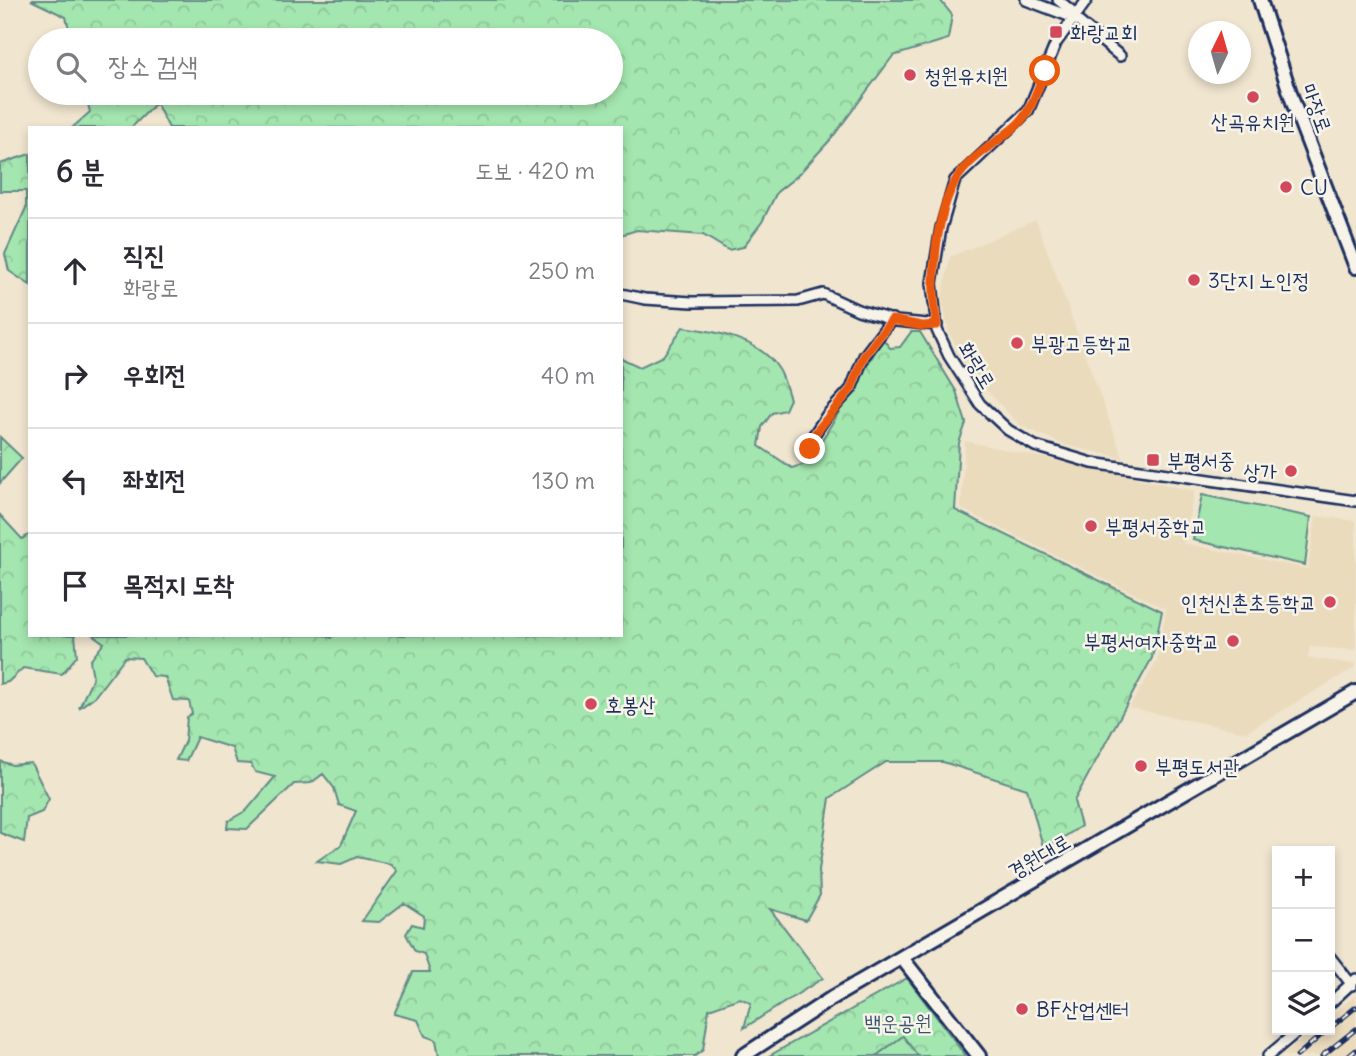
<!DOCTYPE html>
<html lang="ko">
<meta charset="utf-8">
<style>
:root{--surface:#fff;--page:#f2f2f3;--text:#2b2b33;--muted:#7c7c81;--line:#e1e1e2}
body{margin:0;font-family:Delius,"Poor Story",sans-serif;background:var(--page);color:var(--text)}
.controls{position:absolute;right:21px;bottom:21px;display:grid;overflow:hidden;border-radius:0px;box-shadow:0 4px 10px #0003}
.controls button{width:63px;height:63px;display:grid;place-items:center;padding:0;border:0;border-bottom:2px solid var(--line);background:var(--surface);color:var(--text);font:35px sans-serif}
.compass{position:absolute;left:1188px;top:21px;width:63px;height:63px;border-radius:50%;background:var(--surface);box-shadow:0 4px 10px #0003;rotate:5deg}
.stop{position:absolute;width:21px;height:21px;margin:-16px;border:5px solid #ea580c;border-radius:50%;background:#fff}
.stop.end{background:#ea580c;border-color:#fff;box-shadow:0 2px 7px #0008}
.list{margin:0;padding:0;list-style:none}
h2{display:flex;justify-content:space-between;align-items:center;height:91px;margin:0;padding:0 28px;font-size:30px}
h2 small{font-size:23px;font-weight:400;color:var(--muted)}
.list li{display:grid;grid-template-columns:46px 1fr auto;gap:21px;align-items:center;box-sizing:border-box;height:105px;padding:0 28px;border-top:2px solid var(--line)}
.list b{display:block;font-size:26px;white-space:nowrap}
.list p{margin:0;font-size:23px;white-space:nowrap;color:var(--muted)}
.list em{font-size:23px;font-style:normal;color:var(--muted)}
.icon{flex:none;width:38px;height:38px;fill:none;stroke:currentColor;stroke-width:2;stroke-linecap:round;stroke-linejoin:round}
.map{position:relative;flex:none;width:1356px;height:1056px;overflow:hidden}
.search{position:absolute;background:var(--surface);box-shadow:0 4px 10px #0003;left:28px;top:28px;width:595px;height:77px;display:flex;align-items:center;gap:18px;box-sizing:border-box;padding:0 24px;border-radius:38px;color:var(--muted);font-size:26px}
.panel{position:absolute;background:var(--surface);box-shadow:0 4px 10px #0003;left:28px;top:126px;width:595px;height:511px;border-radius:0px}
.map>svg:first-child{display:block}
.built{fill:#ebdbbd}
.forest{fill:url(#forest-crowns);stroke:#608a86;stroke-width:2}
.pitch{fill:#a4e6af;stroke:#608a86;stroke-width:2}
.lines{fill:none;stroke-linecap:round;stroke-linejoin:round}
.street-casing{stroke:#1b2f5e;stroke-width:14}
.secondary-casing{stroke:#1b2f5e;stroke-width:18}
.street{stroke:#f7f3e8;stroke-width:9}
.secondary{stroke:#f7f3e8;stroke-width:12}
.rail-casing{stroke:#1b2f5e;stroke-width:5}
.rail{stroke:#f7f3e8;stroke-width:2.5;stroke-dasharray:8;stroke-linecap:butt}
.route{stroke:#ea580c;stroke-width:9}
.poi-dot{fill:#d1495b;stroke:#f7f3e8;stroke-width:2.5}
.labels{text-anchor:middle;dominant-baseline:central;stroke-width:5;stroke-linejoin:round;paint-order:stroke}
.poi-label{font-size:21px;fill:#1b2f5e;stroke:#f7f3e8;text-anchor:start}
.street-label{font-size:21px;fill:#1b2f5e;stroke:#f7f3e8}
.park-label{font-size:21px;fill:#36546e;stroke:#f7f3e8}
</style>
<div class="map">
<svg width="1356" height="1056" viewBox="0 0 1356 1056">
<defs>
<pattern id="forest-crowns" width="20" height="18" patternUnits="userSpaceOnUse" patternTransform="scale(1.75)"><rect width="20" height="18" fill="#a4e6af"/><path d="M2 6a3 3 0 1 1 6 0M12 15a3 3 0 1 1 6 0" fill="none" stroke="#8dc699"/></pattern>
</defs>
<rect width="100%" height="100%" fill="#f0e5cf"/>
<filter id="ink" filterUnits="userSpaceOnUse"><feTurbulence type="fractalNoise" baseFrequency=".0143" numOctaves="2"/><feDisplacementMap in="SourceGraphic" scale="14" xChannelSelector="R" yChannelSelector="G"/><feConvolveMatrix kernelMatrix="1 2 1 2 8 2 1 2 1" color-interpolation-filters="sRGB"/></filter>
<g filter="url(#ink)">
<path class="built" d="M1036 220 1123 458 1064 445 1020 425 977 381 949 333 942 299 950 257Z
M965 441 1195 491 1183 543 1308 569 1316 516 1356 521V650L1310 647 1308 658 1356 664V667L1246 732 1129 708 1157 661 1166 609 961 509Z
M1356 995V1056H1282L1313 1030H1330V1016Z"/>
<path class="forest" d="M31 0H940L952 15 948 39 893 56 831 139 797 176 777 192 762 222 743 247 728 250 703 235 637 230 621 235V128H169L156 103 131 128H72L90 112 85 93H611V40H72L66 17Z
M30 154V285L9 271 5 254 26 208V191H0V164Z
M683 327C714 331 760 339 778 368 784 376 786 389 790 399L785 410 772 413 762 427 759 446 792 468 808 463 883 339 890 348 900 347 911 332H920L956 391 966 423 959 443 955 510 1162 611 1152 658 1074 801 1081 826 1044 850 1027 789 943 762H886L830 798 819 870 820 895 806 920 770 909 823 978 744 1028 751 1003 740 998 709 1009 703 1050 695 1056H439L436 1040 425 1036 418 1020 394 1014 413 972H430L424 954 415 951 406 934 412 924 423 927 424 916 404 903 379 922 362 921 397 871 391 864 357 857 341 864 317 861 341 845 356 811 339 805 334 788 323 774 311 783 294 784 247 829 227 828 228 821 247 810 275 777 255 772 251 764 237 763 232 748 197 737 186 761 176 760 185 741 187 717 192 714 189 701 173 700 165 677 152 676 141 658 125 657 95 696 79 708 93 677 90 661 104 643 93 635H324L332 638 333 635H621V358L640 367 663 356Z
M0 437 22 458 0 483Z
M0 515 22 539 30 534V635H75L77 656 62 674 23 668 8 682 0 684Z
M0 761 12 765 31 763 49 799 42 812 27 818 24 842 0 833Z
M907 978 966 1056H769Z"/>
<path class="pitch" d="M1202 495 1311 517 1305 565 1193 540Z
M903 1036 918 1056H876Z"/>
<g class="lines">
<g class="street-casing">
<path id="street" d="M1026 0 1074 18
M1058 0 1072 11 1074 18 1120 56
M1087 0 1056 43 1028 111 955 180 941 228 932 283 937 330 949 356 980 404 1008 430 1035 446 1092 463 1356 501
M621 294 645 299 692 302 798 301 823 294 858 310 896 321 937 325
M810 449 813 436 827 415 851 389 864 356 892 319
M1330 957 1352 985
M1330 1003 1356 979
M1268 1056 1299 1030"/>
</g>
<g class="secondary-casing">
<path id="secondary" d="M1260 0 1294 105 1356 267
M902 958 979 1056
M743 1056 832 998 1356 692"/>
</g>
<use href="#street" class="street"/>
<use href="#secondary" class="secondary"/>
<g class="rail-casing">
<path id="rail" d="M1330 1028 1356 1007
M1297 1056 1327 1030
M1322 1056 1356 1029
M1349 1056 1356 1050"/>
</g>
<use href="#rail" class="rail"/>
</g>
</g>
<g class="lines" filter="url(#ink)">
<path class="route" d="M810 449 813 436 851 389 864 356 892 320 922 326 937 325C929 285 935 201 964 169 979 151 1001 140 1018 124 1032 110 1037 89 1045 71"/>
</g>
<g class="poi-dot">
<rect x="1049" y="25" width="14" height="14" rx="3.5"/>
<circle cx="910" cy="75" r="7"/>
<circle cx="1253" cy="97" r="7"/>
<circle cx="1286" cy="187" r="7"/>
<circle cx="1194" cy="280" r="7"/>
<circle cx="1017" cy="343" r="7"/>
<rect x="1146" y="453" width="14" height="14" rx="3.5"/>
<circle cx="1291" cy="471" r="7"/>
<circle cx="1091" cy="526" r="7"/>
<circle cx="1330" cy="602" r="7"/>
<circle cx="1233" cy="641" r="7"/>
<circle cx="591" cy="704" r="7"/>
<circle cx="1141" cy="766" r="7"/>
<circle cx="1022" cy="1009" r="7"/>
</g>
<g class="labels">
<g class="poi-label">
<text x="1070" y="32">화랑교회</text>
<text x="924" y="75">청원유치원</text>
<text x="1253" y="121" text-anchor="middle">산곡유치원</text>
<text x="1300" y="187">CU</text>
<text x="1208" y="280">3단지 노인정</text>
<text x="1031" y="343">부광고등학교</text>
<text x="1167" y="460">부평서중</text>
<text x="1277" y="471" text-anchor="end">상가</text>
<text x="1105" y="526">부평서중학교</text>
<text x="1316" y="602" text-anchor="end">인천신촌초등학교</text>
<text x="1219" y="641" text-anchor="end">부평서여자중학교</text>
<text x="605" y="704">호봉산</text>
<text x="1155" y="766">부평도서관</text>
<text x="1036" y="1009">BF산업센터</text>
</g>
<g class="street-label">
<text transform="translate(1317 108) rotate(70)">마장로</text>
<text transform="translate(977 365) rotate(59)">화랑로</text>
<text transform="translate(1039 856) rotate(-30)">경원대로</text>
</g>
<g class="park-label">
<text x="898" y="1022">백운공원</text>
</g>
</g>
</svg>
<div class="controls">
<button>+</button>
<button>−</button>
<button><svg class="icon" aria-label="layers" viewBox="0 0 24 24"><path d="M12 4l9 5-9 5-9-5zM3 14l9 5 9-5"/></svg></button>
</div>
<svg class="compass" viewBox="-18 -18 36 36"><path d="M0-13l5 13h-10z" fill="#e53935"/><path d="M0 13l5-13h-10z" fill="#7c7c81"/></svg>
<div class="stop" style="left:1045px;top:71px"></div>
<div class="stop end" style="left:810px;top:449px"></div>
<div class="search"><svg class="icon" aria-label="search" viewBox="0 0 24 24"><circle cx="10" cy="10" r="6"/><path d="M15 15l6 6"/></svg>장소 검색</div>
<section class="panel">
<h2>6 분<small>도보 · 420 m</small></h2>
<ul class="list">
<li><svg class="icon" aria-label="ahead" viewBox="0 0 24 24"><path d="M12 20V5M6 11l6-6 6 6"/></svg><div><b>직진</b><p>화랑로</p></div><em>250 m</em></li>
<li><svg class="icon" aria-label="right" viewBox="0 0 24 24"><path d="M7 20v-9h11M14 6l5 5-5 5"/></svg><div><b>우회전</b></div><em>40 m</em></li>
<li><svg class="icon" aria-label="left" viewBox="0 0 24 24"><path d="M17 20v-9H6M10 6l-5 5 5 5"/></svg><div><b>좌회전</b></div><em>130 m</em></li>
<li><svg class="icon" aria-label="arrive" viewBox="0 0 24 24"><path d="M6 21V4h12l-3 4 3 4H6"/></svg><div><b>목적지 도착</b></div></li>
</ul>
</section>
</div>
